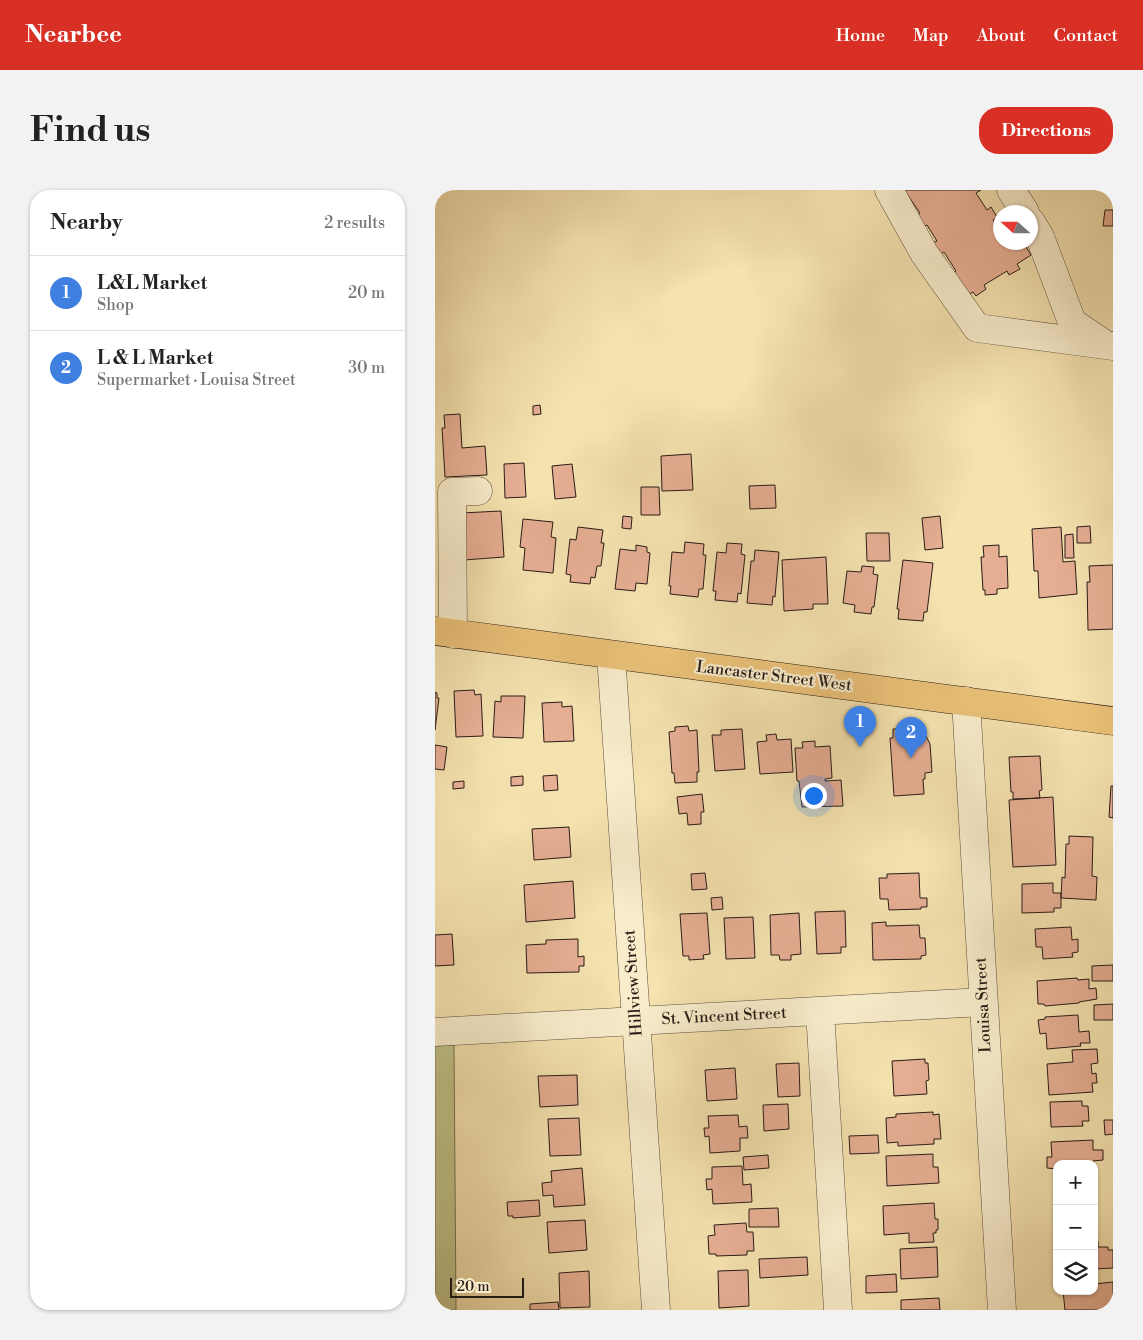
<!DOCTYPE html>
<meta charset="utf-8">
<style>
:root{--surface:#fff;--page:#f2f2f2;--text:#222;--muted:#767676;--line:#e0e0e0;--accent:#d93025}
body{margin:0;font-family:"Libre Bodoni",serif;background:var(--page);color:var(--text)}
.controls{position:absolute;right:15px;bottom:15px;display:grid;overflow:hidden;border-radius:10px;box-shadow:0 1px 4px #0004}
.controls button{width:45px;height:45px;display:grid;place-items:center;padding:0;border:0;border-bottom:1px solid var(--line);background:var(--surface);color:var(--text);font:25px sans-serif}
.compass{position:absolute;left:558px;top:15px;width:45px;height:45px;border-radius:50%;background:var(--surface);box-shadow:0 1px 4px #0004;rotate:291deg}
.scale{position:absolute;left:15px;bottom:12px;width:74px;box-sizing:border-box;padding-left:5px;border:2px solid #281c17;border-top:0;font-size:14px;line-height:18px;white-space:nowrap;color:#281c17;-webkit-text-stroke:4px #f8eccb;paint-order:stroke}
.you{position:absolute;left:378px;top:605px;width:18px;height:18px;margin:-12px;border:4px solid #fff;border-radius:50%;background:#1a73e8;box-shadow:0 0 0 8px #1a73e833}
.badge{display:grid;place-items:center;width:32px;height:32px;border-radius:50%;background:var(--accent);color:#fff;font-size:16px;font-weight:700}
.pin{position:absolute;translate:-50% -41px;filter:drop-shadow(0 1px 2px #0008)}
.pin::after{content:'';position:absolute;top:26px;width:18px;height:15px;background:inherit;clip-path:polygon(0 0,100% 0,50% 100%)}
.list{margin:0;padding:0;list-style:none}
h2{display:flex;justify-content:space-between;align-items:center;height:65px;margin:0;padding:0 20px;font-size:21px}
h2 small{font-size:16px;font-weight:400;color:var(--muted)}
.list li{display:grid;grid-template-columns:32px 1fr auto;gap:15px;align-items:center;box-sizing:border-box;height:75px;padding:0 20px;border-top:1px solid var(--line)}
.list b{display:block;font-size:19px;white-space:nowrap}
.list p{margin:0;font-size:16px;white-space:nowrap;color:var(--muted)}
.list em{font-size:16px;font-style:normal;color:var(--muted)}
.icon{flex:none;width:28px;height:28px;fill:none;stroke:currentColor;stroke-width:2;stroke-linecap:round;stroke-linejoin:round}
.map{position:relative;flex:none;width:678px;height:1120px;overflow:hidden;border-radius:20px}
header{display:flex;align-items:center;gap:30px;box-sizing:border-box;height:70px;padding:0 25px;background:var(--accent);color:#fff}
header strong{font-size:24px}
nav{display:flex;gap:28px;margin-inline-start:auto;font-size:18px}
.intro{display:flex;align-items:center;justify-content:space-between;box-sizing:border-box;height:120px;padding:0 30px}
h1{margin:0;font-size:35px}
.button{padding:12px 22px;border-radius:20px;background:var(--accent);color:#fff;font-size:18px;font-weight:700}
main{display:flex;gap:30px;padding:0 30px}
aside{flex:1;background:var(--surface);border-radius:20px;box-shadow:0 1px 4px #0004}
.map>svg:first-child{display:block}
.green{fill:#bfc288;stroke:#746f50}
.building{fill:#e6ae93;stroke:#281c17}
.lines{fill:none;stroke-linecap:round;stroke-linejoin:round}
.minor-casing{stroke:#5b4e3d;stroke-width:29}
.major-casing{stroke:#281c17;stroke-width:29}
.minor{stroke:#f8eccb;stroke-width:28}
.major{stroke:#eac178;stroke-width:28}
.labels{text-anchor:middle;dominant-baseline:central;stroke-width:4.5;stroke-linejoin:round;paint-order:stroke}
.street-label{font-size:16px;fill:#281c17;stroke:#f8eccb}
</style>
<header>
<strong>Nearbee</strong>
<nav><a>Home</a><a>Map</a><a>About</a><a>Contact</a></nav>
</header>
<div class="intro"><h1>Find us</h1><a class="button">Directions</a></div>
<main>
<aside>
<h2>Nearby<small>2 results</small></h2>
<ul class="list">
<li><span class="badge" style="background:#3f7fe0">1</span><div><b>L&amp;L Market</b><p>Shop</p></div><em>20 m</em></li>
<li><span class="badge" style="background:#3f7fe0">2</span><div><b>L &amp; L Market</b><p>Supermarket · Louisa Street</p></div><em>30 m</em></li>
</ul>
</aside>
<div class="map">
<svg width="678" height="1120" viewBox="0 0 678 1120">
<rect width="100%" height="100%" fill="#f4e2af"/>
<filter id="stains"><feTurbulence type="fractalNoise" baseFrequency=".004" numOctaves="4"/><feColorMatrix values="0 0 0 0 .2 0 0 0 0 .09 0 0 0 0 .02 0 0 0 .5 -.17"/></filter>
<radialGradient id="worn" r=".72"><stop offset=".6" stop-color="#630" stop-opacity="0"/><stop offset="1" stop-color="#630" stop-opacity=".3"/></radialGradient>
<path class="green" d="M19 855 21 1120H0V856Z"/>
<path class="building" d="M462 0H546L541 3 552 20 556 17 562 27 558 30 566 42V52H588L596 65 582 74 585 79 574 85 572 81 549 95 551 99 541 106 538 102 524 111 510 88 521 81 509 62 504 65 497 53 502 51 492 35 488 37 481 26 485 23 472 4 467 7Z
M670 20H678V36H668Z
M105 215 106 224 98 225V216Z
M25 224 27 258 50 256 52 285 10 287 7 238H10L9 225Z
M256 264 258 300 227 301 226 266Z
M89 273 91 307 70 308 69 274Z
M137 274 141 307 120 309 117 276Z
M340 295 341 318 315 319 314 296Z
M206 297H224L225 325H206Z
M66 321 69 367 29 370 26 323Z
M188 326 197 327 196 339 187 338Z
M505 326 508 358 490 360 487 328Z
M88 329 118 332 116 347 121 348 118 383 88 380 90 358 85 357Z
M655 336 656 353H642V337Z
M143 337 168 340 166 353H169L166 376H162L160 388 156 387 155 394 135 392 136 385 131 384 135 349 141 350Z
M626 337 628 372 640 371 642 404 604 408 603 381H599L597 339Z
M431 343H454L455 371H432Z
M638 344 639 368H630V345Z
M250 352 269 354 268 365H271L268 399H264L263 407 235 404 236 396H234L237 362 249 363Z
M292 353 307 354 306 364 310 365 306 404 303 403 302 412 280 410 281 401H278L282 362 291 363Z
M201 355 212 357V362L215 363 212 394 201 393 200 401 180 399 185 359 201 361Z
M564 355V367L572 366 573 398 562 399V404L550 405V400H548L546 367H549L548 356Z
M320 360 344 362 340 407 338 406 337 415 312 413 316 371H319Z
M391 367 393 414H378V419L349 421 347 370Z
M468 370 498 373 492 422H489L488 431 463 429 464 419H462Z
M678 375V439L653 440 652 392H655L654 376Z
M427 376 439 377 438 384 443 385 439 417H437L436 424 419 422 420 415 408 413 412 381 426 382Z
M39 500 40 505 46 504 48 546 21 547 19 501Z
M0 502 2 503V508H4L0 540Z
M66 506H90L88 548 58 547 60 511 66 512Z
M127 512V517L137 516 139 551 109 552 107 513Z
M253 536 254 541 262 540 264 582H262V592L240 593 239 583H237L234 542 240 541V537Z
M481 538 491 546 495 554 497 582 490 583V589H488L489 604 459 606 455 548H458V539Z
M307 539 310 579 280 581 277 545H286V540Z
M341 544 342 550 356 549 358 582 325 584 322 552 332 551 331 545Z
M380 551V557L395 556 397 588 390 589V591L406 590 408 616 367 617 364 591H362L360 558H368L367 552Z
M0 555 12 557 9 580 0 579Z
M605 566 607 600 604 601 605 608 578 609V602H576L574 567Z
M122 585 123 600 109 601 108 586Z
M88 586V595L76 596V587Z
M29 591V598L18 599V592Z
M676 596H678V628L674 627Z
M267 604 269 622H266V634L253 635 252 623 244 624 242 607Z
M618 607 621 675 578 677 574 610Z
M134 637 136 667 99 670 97 639Z
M634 646 658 647 657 686 662 687 661 710 626 708 627 687 630 688 631 654H634Z
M270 683 272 699 257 700 256 684Z
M484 683 485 708H492V717H486V719L454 720 453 709H445L444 688H452V684Z
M138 691 140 728 91 732 89 695Z
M618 693V703H626V718H619V722L587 723V694Z
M287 707 288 719 277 720 276 708Z
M410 721 411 757H406V763L382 764 380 722Z
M272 723 275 764 268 765 269 769 254 770V766H248L245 724Z
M364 723 366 764 356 765V770H345L344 765H336L335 725Z
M318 727 320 768 291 769 289 728Z
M451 732V736L484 735 485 748H490L491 765 486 766V769L438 770 437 733Z
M636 737 637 750 643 749V762L637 763 638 767 608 769 607 757H601L600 739Z
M17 744 19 775 0 776V745Z
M143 749V767L149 766V776H144V782L92 783 91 755 111 754V750Z
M678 775V791H657V776Z
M642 788 643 790 654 789V799L661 798 662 809 644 812V813L610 816 609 814H603L602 791Z
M678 814V830H659V815Z
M643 825 644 842 654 841 655 853H645L646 856 612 859 611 843 605 844 603 830 610 829V827Z
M662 859 663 873 656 874 657 884 661 883 662 893H657L658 902 614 905 612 874 638 872 637 860Z
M490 869V873H493L494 890 491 891 492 904 459 906 457 871Z
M364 873 365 906 343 907 341 874Z
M300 878 302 909 272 911 270 880Z
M142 885 143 915 105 917 103 886Z
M647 911V916H653L654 931H647L648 936 616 937 615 912Z
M353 914 354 939 329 941 328 915Z
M498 922V925L504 924 506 949H499V954L463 956V952L452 953 451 928 461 927V924Z
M303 925 304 937 312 936 313 948H305V961L275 963 274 946 270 947 269 938H274L273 926Z
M144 928 146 965 115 966 113 929Z
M669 930H678V944L670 945Z
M443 945 444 963 415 964 414 946Z
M658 950V960H668V970L658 971V974H622V979L612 978V967H617L616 952Z
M498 964V977H503L504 993 452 996 451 966Z
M333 965 334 978 309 980 308 967Z
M307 976 308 995 316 994 317 1012 278 1014 277 999 272 1000 271 989H277V977Z
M147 978 150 1015 119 1017 118 1005 108 1006 107 993 117 992 116 981Z
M104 1010 105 1026 78 1028V1026H73L72 1012Z
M499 1013 500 1029H503V1040H501V1043H498L499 1052 474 1053V1043L449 1045 448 1016Z
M343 1018 344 1037H314V1019Z
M150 1030 152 1060 114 1063 112 1032Z
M311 1033 312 1042H318L319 1061H312V1065L281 1066V1064H274L273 1046 280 1045 279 1035Z
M663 1051V1057H673V1060H678V1078L659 1079V1052Z
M502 1057 503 1087 466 1089 465 1059Z
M372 1067 373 1085 325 1088 324 1069Z
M313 1080 314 1116 284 1118 283 1081Z
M154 1081 155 1117 125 1118 124 1083Z
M461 1084 462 1102 431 1103V1086Z
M678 1092V1120H630L628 1101H659V1094Z
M504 1108 505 1120H466V1110Z
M123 1112 124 1120H95V1114Z"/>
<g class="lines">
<g class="minor-casing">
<path id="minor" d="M454 0 489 63 542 138 678 156
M576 0 590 22
M596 32 605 47 637 132 668 153
M18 444 17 302 43 301
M176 465 221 1120
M531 511 567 1120
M385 821 403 1120
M0 842 548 812"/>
</g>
<g class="major-casing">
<path id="major" d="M0 441 678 531"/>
</g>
<use href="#minor" class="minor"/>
<use href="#major" class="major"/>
</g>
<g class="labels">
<g class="street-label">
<text transform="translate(339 486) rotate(7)">Lancaster Street West</text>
<text transform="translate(198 793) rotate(-94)">Hillview Street</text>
<text transform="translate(548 815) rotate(-93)">Louisa Street</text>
<text transform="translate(289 826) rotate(-3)">St. Vincent Street</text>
</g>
</g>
<rect width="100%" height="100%" filter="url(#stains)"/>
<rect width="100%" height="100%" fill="url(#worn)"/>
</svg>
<div class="controls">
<button>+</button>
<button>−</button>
<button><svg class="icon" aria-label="layers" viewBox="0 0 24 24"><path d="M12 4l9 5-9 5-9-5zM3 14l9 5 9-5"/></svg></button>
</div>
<svg class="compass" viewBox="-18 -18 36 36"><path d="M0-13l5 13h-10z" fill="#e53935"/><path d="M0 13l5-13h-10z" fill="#767676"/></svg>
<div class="scale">20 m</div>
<div class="you"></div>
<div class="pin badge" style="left:425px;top:557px;background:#3f7fe0">1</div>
<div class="pin badge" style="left:476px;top:568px;background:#3f7fe0">2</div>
</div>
</main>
